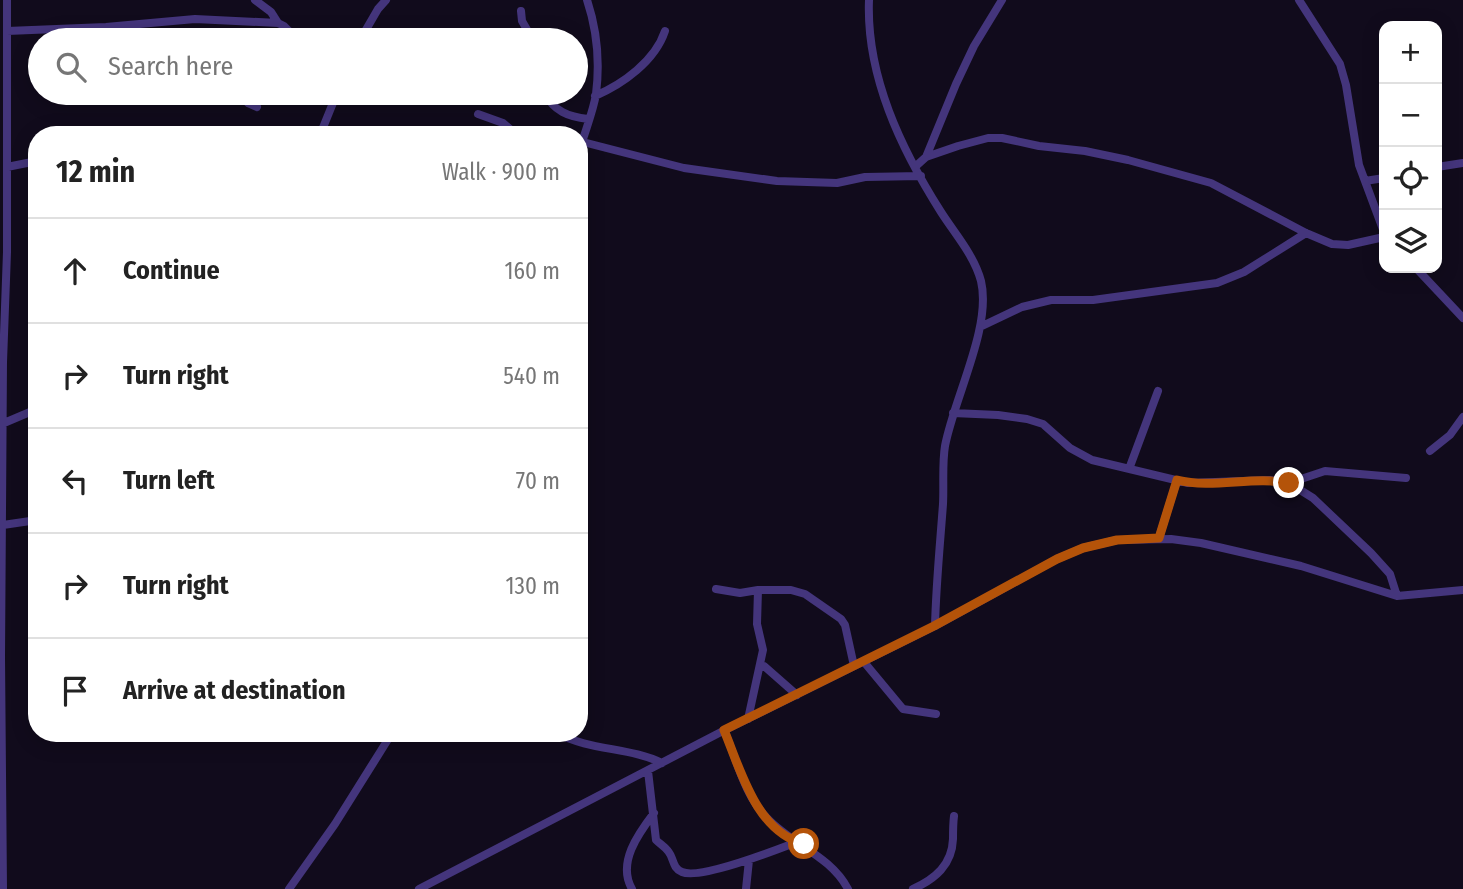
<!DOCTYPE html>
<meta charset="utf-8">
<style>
:root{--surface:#fff;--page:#f6f6f6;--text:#222;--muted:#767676;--line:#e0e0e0}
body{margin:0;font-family:"Fira Sans Condensed",sans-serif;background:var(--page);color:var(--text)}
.controls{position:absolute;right:21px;top:21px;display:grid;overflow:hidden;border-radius:14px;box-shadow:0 4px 18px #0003}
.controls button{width:63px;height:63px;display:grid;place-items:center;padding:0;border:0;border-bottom:2px solid var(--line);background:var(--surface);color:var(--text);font:35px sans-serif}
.stop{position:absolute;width:21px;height:21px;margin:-16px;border:5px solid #b45309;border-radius:50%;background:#fff}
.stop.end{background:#b45309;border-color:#fff;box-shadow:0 2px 7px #0008}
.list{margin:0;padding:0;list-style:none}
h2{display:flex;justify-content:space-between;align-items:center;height:91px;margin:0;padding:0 28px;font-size:30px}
h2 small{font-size:23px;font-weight:400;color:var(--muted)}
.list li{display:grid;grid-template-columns:46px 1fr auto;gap:21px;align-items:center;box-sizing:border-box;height:105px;padding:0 28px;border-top:2px solid var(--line)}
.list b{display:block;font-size:26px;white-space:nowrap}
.list em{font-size:23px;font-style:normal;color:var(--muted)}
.icon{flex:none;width:38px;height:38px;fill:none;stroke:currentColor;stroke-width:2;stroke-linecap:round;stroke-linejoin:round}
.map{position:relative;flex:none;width:1463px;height:889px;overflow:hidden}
.search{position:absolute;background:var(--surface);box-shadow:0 4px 18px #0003;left:28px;top:28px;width:560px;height:77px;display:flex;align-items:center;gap:18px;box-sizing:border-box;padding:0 24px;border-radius:38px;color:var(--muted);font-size:26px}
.panel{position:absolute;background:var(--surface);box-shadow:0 4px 18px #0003;left:28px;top:126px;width:560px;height:616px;border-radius:28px}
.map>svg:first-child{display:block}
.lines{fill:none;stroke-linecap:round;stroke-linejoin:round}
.minor{stroke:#44357c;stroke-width:8}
.route{stroke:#b45309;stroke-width:9}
</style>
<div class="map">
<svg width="1463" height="889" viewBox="0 0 1463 889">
<rect width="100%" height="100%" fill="#110b1c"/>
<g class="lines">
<path class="minor" d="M255 0 271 12 278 23
M869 0C866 76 901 149 941 212 955 234 974 255 981 281 992 327 954 398 945 446 942 464 944 485 943 504 940 545 936 585 935 626
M1299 0 1340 64 1346 85 1359 165 1384 232
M521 11 522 21 533 40
M7 31 106 27 195 19 278 23 284 26 298 40
M360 40 378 9 386 0
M254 93 248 103 257 107
M545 93C553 111 569 117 588 119
M595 96C623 84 655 61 665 31
M478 114 503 123 517 135
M320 135 337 93
M579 141 684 168 777 181 837 183 865 177 921 176
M579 153C584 133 593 113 596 94 600 62 597 30 587 0
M926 157 956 84 974 46 1002 0
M916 166 926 157 958 146 988 138H1002L1039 146 1085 151 1128 160 1211 183 1306 233 1332 244 1348 245 1384 237
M7 167 37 161
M1437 167 1463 163
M1365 181 1384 178
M1416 268 1463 318
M980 327 1022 307 1051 300H1093L1217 283 1244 272 1306 233
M953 413 998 415 1027 419 1043 424 1070 448 1092 460 1188 483 1270 480 1289 483 1313 498 1371 553 1390 574 1397 596
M1 421 4 423 37 409
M1430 451 1450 435 1463 417
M1129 469 1158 391
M1289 483 1325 471 1406 478
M3 525 37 520
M1159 538 1177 480
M716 589 740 593 758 590H791L805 594 841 619 845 625 854 666
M864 662 903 709 936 714
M761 666H764L797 695
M748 719 763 650 757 624 758 590
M724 730C737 760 744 795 767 818 792 845 830 855 848 889
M557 733C590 751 630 747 662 763
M648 771 656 840C660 844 664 846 668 851 674 858 672 868 682 872 700 880 776 850 797 842
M3 889 1 657 3 362 7 252V0
M289 889 335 824 392 733
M419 889 721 732 935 626 1057 559 1083 548 1117 540 1171 539 1201 543 1301 566 1397 596 1463 590
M632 889C617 863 638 834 654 813
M746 889 749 860
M913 889C935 879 952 865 953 839 953 831 953 824 954 816"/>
</g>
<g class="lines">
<path class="route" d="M804 844C756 831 741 771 724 730L934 626 1057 559 1083 548 1117 540 1159 538 1177 480C1213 489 1252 476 1289 483"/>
</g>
</svg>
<div class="controls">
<button>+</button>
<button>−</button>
<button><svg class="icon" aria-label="locate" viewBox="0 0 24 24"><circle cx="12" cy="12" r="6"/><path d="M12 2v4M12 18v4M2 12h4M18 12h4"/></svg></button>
<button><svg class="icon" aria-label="layers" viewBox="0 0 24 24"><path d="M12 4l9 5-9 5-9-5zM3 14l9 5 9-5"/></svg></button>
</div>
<div class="stop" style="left:804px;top:844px"></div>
<div class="stop end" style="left:1289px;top:483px"></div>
<div class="search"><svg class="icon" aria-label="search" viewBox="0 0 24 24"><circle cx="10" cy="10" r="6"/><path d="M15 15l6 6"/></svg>Search here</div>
<section class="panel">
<h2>12 min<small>Walk · 900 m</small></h2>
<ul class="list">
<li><svg class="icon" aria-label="ahead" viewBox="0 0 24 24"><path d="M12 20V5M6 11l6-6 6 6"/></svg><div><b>Continue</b></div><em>160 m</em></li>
<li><svg class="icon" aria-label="right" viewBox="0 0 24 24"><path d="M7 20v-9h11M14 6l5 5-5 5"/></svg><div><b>Turn right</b></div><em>540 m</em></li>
<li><svg class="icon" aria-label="left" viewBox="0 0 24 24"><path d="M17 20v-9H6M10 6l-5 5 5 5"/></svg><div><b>Turn left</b></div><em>70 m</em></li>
<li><svg class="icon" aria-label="right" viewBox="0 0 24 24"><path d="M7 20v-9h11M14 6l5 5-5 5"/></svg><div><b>Turn right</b></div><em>130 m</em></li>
<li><svg class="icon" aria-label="arrive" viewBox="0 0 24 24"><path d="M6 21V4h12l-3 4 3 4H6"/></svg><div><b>Arrive at destination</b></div></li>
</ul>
</section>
</div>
